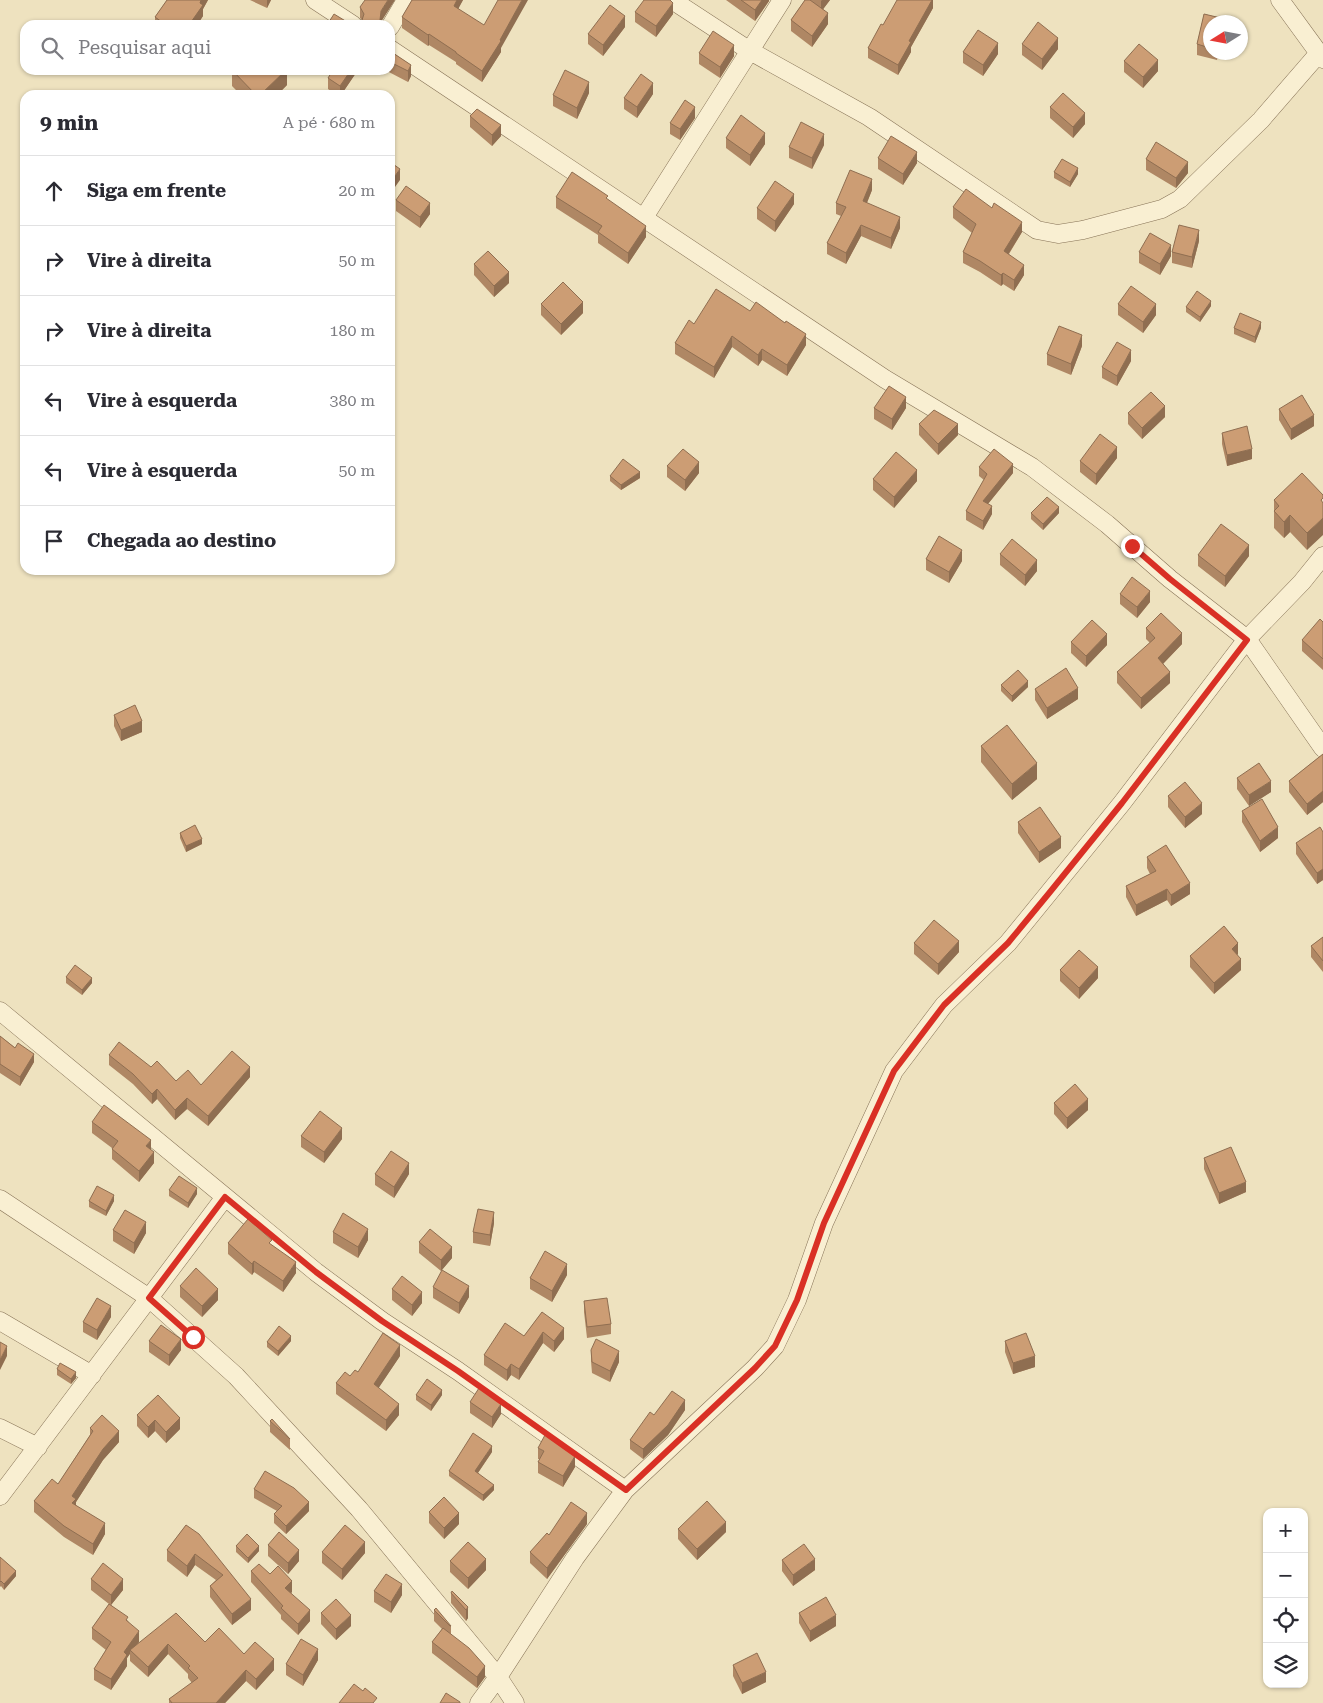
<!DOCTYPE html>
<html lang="pt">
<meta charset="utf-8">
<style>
:root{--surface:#fff;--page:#f7f7f7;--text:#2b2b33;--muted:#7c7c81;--line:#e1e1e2}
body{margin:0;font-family:"Roboto Serif",serif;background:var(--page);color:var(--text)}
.controls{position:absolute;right:15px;bottom:15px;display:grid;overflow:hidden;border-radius:10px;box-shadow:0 1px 4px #0004}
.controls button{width:45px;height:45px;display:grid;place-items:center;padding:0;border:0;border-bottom:1px solid var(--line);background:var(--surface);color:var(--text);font:25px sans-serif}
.compass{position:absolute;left:1203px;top:15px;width:45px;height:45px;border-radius:50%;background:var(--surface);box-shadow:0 1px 4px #0004;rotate:259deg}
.stop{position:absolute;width:15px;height:15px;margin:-11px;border:4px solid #d93025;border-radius:50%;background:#fff}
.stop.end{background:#d93025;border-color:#fff;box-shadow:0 1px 5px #0008}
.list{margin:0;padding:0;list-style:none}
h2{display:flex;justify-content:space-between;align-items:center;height:65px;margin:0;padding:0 20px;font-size:21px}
h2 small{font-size:16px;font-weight:400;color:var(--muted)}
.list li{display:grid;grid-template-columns:32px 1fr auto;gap:15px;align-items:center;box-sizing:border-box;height:70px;padding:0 20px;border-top:1px solid var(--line)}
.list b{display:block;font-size:19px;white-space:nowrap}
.list em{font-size:16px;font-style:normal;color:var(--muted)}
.icon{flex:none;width:28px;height:28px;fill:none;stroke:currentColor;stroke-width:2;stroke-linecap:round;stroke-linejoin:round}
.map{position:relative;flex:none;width:1323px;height:1703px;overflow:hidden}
.search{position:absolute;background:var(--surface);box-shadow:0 1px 4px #0004;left:20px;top:20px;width:375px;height:55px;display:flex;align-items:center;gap:12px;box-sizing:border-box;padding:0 18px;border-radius:15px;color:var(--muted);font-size:19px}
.panel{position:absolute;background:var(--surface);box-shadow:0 1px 4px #0004;left:20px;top:90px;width:375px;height:485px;border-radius:15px}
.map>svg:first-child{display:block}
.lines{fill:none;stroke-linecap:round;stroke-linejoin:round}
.street-casing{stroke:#877357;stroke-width:19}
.street{stroke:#f9efd2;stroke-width:18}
.wall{fill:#af8764}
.shaded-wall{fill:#8f6e51}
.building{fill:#cc9d74;stroke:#8f6e51}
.route{stroke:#d93025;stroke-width:6}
</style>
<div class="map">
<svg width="1323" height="1703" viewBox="0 0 1323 1703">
<rect width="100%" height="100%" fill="#eee2bf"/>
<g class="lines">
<g class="street-casing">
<path id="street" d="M315 0 353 25
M672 0 750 51 869 117 1037 230 1058 234 1083 230 1162 209 1180 199 1261 120 1319 53
M1280 0 1323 59
M390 27 406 0
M390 49 885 379 1032 467 1107 524 1170 579 1247 639 1323 748
M643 219 782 0
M0 1011 316 1272 382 1321 458 1371 625 1490 575 1558 498 1677 479 1703
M0 1199 149 1298 236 1376 359 1509 498 1677 515 1703
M0 1321 92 1375
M0 1428 38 1447
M625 1490 755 1368 775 1346 797 1300 824 1223 894 1071 944 1005 1008 943 1122 803 1247 639 1302 582 1323 556
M0 1496 225 1197"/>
</g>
<use href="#street" class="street"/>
</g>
<path class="wall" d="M167 0H208L203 9V16L197 25H155V17Z
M250 0H271L267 8Z
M412 0H463L458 8 501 48V52L482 82 456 64V62L429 45 428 46 402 28V17Z
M726 0H769V1L755 21Z
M805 0H830L823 9 828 24 812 47 791 31V20Z
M933 0V8L911 47V52L898 75 868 58V48L883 25Z
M360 7 381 22V25H327H352L357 24 362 20 360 18Z
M635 12 673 14 656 37 635 22Z
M1204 14 1225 19V22H1210V52H1219L1217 60 1197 55V44Z
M625 27 603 56 588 44V34Z
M1022 44 1058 49 1042 70 1022 55Z
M390 51 411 65V76L408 82 385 70H390Z
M963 52 998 54 983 76 963 63Z
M699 53 734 56 720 78 699 64Z
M1124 61 1158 71 1143 88 1124 72Z
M232 70H287V85L277 95H241L232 86Z
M358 70 341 95H337L328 89V78Z
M374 70H384L381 75Z
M589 93 577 119 553 106V95Z
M653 94 637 118 624 109V98Z
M1050 107 1085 124 1073 138 1050 118Z
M470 116 501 136 492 146 470 127Z
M695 118 680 140 670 134V123Z
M726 138 765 144 750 166 726 148Z
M824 145 812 169 789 158V147Z
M878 158 917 163 903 185 878 169Z
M1146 159 1188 173 1176 188 1146 170Z
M1054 172 1078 174 1070 187 1054 178Z
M872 190 867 203 900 228 891 249 861 236 846 264 827 254V243L841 216 836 214V203Z
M556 197 646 237 628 264 598 243V235L556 208Z
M396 200 430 214 420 228 396 211Z
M794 204 775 232 757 219V208Z
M953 207 992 208 1022 232 1009 254 1024 275 1014 291 1003 284 1001 286 980 272 963 263V252L972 233 953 218Z
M1199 241 1192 268 1172 263V252Z
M1139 252 1171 256 1160 275 1139 263Z
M474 264 509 283 494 297 474 275Z
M541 304 583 313 561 335 541 315Z
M1118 304 1156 315 1143 333 1118 315Z
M1211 306 1200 322 1186 312V307Z
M750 311 806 345 787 376 762 360 758 366 732 347 714 378 675 354V343L694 324Z
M1234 328H1261L1255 343 1234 334Z
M1082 346 1071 375 1047 365V354Z
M1131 361 1117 386 1102 378V367Z
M874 408H906L892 430 874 419Z
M1279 409 1314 426 1291 440 1279 420Z
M1128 413 1165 417 1142 439 1128 424Z
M919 424 958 435 938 455 919 435Z
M1222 433 1252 459 1227 466 1222 444Z
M1117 458 1096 485 1080 472V461Z
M667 466 699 473 685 491 667 477Z
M979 467 1013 473 988 504 992 514 983 530 966 520V511L984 480 979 476Z
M610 476 640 478 621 490 610 481Z
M873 479 917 481 894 508 873 490Z
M1323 495 1307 550 1290 532 1284 538 1274 528V500Z
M1031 513H1059L1043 530 1031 519Z
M1000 554 1037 571 1025 586 1000 565Z
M1198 555 1249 556 1225 587 1198 566Z
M926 559 962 561 949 583 926 570Z
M1120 594 1150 602 1137 618 1120 604Z
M1323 622V670L1302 651V640Z
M1146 628 1182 644 1163 664 1170 683 1141 709 1117 683V672L1150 643 1146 639Z
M1071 642 1107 645 1086 667 1071 653Z
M1001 685 1028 687 1012 702 1001 691Z
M1035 689 1078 699 1047 719 1035 700Z
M114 715 142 732 121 741 114 726Z
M981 746 1037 779 1012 800 981 762Z
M1323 754V802L1307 815 1289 792V781Z
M1237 778 1271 792 1249 806 1237 789Z
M1168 796 1202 814 1185 828 1168 807Z
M1242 811 1278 838 1260 852 1242 822Z
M1018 822 1061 848 1039 863 1018 833Z
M1323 832V880L1317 884 1296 854V843Z
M180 833 202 844 186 852 180 838Z
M1147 857 1190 894 1171 906 1167 900 1136 916 1126 897V886L1150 874 1147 868Z
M1323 937V972L1311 957V946Z
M914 943 959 952 938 975 914 954Z
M1238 954 1237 955 1241 970 1214 994 1190 967V956Z
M1060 970 1098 978 1079 999 1060 981Z
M66 977 92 983 82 995 66 983Z
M0 1036 34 1062 20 1086 0 1073Z
M109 1055 151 1067 176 1081 201 1085 250 1077 208 1126 187 1109 175 1120 157 1099 152 1104 133 1084 109 1065Z
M1054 1103 1088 1110 1067 1129 1054 1114Z
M92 1122 151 1150 154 1163 139 1182 112 1159V1148L92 1133Z
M301 1136 342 1139 324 1163 301 1147Z
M1204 1158 1246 1192 1219 1204 1204 1169Z
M375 1174H409L394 1198 375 1185Z
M169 1190 197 1194 188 1208 169 1196Z
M89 1201H114L106 1216 89 1207Z
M494 1223 490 1246 473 1243V1232Z
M113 1230 146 1233 134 1254 113 1241Z
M333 1232 368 1240 358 1258 333 1243Z
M419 1242 452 1258 441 1271 419 1253Z
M228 1243 296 1273 283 1292 254 1272 252 1275 228 1254Z
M567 1275 552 1302 530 1289V1278Z
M180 1286 218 1300 202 1317 180 1297Z
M433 1287 469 1297 459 1314 433 1298Z
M392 1289 422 1303 412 1316 392 1300Z
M584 1301 611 1324V1334L587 1338 584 1312Z
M542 1312 564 1339 554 1352 543 1343 519 1380 511 1375 507 1381 484 1365V1355L524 1336Z
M111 1317 97 1340 83 1332V1322Z
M149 1341 181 1350 169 1366 149 1352Z
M291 1341 278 1356 267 1347V1342Z
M1005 1341 1035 1367 1013 1374 1005 1352Z
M591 1350 619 1362 610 1382 592 1373 591 1361Z
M400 1356 378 1388 399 1415 386 1431 336 1394V1383L358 1372Z
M57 1369 76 1378 71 1384 57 1375Z
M158 1395 180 1429 166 1443 155 1431 148 1438 137 1426V1415Z
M416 1395H442L431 1411 416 1400Z
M470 1402 501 1414 492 1428 470 1413Z
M685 1410 668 1435 643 1459 630 1449V1440L654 1415Z
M270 1421 290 1439V1450L270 1432Z
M90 1428 119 1442 103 1460 76 1502V1505L105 1534 93 1555 64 1537 34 1512V1501L58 1484 90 1435Z
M538 1448 575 1467 563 1487 538 1473V1462L540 1459H538Z
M492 1452 478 1473 494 1490 483 1501 449 1476V1471Z
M254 1489 309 1511 286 1534 274 1523V1514L277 1511 254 1498Z
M429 1512 459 1524 444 1539 429 1523Z
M587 1524 547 1579 530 1563V1552L549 1535Z
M186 1525 251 1610 232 1625 210 1597V1586L216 1580 195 1565 187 1577 167 1561V1550Z
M678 1529 726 1532 697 1560 678 1539Z
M268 1545 299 1561 288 1574 268 1556Z
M236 1546 259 1551 248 1563 236 1552Z
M322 1552 365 1553 342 1580 322 1563Z
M0 1557 16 1576 4 1590 1 1586 0 1587Z
M782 1560 815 1570 793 1586 782 1571Z
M450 1561 486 1570 468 1589 450 1572Z
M251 1571 270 1574 292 1592 291 1593 310 1621 298 1635 281 1619V1615L251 1582Z
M91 1579 123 1590 111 1605 128 1621 139 1642 136 1646 205 1642 244 1654 274 1670 256 1690 246 1681 225 1703H169V1699L192 1683 188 1678V1674L168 1654 148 1677 130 1661V1653L127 1658V1666L111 1690 94 1680V1669L106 1650 92 1639V1628L109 1604 91 1590Z
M374 1591 402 1595 391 1613 374 1602Z
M451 1593 468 1607V1618L466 1621 451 1603Z
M434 1610 451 1626V1634L485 1677 477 1688 432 1653V1642L442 1629 434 1621Z
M321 1613 351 1626 336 1640 321 1624Z
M799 1613 836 1626 810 1642 799 1623Z
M318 1660 303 1686 286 1675V1664Z
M733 1665 766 1682 742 1694 733 1676Z"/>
<path class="shaded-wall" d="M201 0H208L203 9V16L197 25H189Z
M267 0H271L267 8Z
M388 0H395L381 22V25H378L381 11Z
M457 0H463L454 17V6Z
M522 0H528L501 48V52L482 82V71Z
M762 0H769V1L755 21V10Z
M822 0H830L821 12V1Z
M932 0H933V8L911 47V52L898 75V65L909 41Z
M673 3V14L656 37V26Z
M828 13V24L812 47V36Z
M625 16V27L603 56V45Z
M429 34V45L428 46V35Z
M1058 38V49L1042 70V59Z
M998 43V54L983 76V65Z
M734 45V56L720 78V67Z
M1158 60V71L1143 88V77Z
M411 65V76L408 82V71Z
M286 70H287V85L277 95H260Z
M351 70H358L341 95H340V86Z
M589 82V93L577 119V108Z
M653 83V94L637 118V107Z
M695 107V118L680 140V129Z
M1085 113V124L1073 138V127Z
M501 125V136L492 146V135Z
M765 133V144L750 166V155Z
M824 134V145L812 169V158Z
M917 152V163L903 185V174Z
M1188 162V173L1176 188V178Z
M1078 168V174L1070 187V182Z
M400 169V180L390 194V183Z
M872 179V190L863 212V201Z
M794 194V204L775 232V221Z
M430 203V214L420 228V217Z
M900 217V228L891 249V238Z
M1022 222V232L1004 261V251Z
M861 225V236L846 264V253Z
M646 226V237L628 264V253Z
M1199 230V241L1192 268V257Z
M1171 245V256L1160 275V264Z
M1024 265V275L1014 291V280Z
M509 272V283L494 297V286Z
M1003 273V284L1001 286V275Z
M1211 301V306L1200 322V317Z
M583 302V313L561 335V324Z
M1156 304V315L1143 333V322Z
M1261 322V328L1255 343V337Z
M806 334V345L787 376V365Z
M1082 335V346L1071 375V364Z
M732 336V347L714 378V367Z
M762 349V360L758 366V355Z
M1131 350V361L1117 386V376Z
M906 397V408L892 430V419Z
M1165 406V417L1142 439V428Z
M1314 415V426L1291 440V429Z
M958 424V435L938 455V444Z
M1117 447V458L1096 485V474Z
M1252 449V459L1227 466V455Z
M699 462V473L685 491V480Z
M1013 464V473L983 510V501Z
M917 470V481L894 508V497Z
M640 472V478L621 490V485Z
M992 506V514L983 530V521Z
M1059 507V513L1043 530V524Z
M1290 515V532L1284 538V522Z
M1323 518V535L1307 550V533Z
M1249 545V556L1225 587V576Z
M962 550V561L949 583V572Z
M1037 560V571L1025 586V575Z
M1150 591V602L1137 618V607Z
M1182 633V644L1158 669V658Z
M1107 634V645L1086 667V656Z
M1170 672V683L1141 709V698Z
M1028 681V687L1012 702V696Z
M1078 688V699L1047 719V708Z
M142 721V732L121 741V730Z
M1037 763V779L1012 800V784Z
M1271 781V792L1249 806V795Z
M1323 791V802L1307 815V804Z
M1202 803V814L1185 828V817Z
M1278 827V838L1260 852V841Z
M1061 837V848L1039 863V852Z
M202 839V844L186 852V846Z
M1323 869V880L1317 884V873Z
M1190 883V894L1171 906V895Z
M1167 889V900L1136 916V905Z
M959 941V952L938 975V964Z
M1238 943V954L1232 960V949Z
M1241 959V970L1214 994V983Z
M1098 967V978L1079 999V988Z
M92 978V983L82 995V990Z
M34 1054V1062L20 1086V1077Z
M250 1067V1077L208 1126V1116Z
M157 1089V1099L152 1104V1094Z
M187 1098V1109L175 1120V1110Z
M1088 1099V1110L1067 1129V1118Z
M342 1128V1139L324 1163V1152Z
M151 1140V1151L146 1146Z
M154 1152V1163L139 1182V1171Z
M409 1163V1174L394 1198V1187Z
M1246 1182V1192L1219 1204V1193Z
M197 1188V1194L188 1208V1203Z
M114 1195V1201L106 1216V1211Z
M494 1212V1223L490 1246V1235Z
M146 1222V1233L134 1254V1243Z
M368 1229V1240L358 1258V1247Z
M452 1247V1258L441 1271V1260Z
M254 1261V1272L252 1275V1264Z
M296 1262V1273L283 1292V1281Z
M567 1264V1275L552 1302V1291Z
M469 1286V1297L459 1314V1303Z
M218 1289V1300L202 1317V1306Z
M422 1292V1303L412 1316V1305Z
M111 1306V1317L97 1340V1330Z
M564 1328V1339L554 1352V1341Z
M543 1332V1343L519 1380V1369Z
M291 1336V1341L278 1356V1351Z
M181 1339V1350L169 1366V1355Z
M400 1345V1356L374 1395V1384Z
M7 1346V1356L0 1370V1360Z
M619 1351V1362L610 1382V1371Z
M1035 1356V1367L1013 1374V1363Z
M511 1364V1375L507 1381V1370Z
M76 1372V1378L71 1384V1379Z
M442 1390V1395L431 1411V1405Z
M685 1400V1410L668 1435 643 1459V1449Z
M399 1404V1415L386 1431V1420Z
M501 1404V1414L492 1428V1417Z
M180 1418V1429L166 1443V1432Z
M155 1420V1431L148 1438V1427Z
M119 1431V1442L103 1460 76 1502V1510L72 1514V1496L103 1449Z
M492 1446V1452L475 1477V1471Z
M575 1456V1467L563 1487V1476Z
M494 1485V1490L483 1501V1495Z
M309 1502V1511L286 1534V1526Z
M459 1513V1524L444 1539V1528Z
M587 1513V1524L547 1579V1568Z
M726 1522V1532L697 1560V1549Z
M105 1523V1534L93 1555V1544Z
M365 1542V1553L342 1580V1569Z
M259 1546V1551L248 1563V1558Z
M299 1550V1561L288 1574V1563Z
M195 1554V1565L187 1577V1566Z
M486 1559V1570L468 1589V1578Z
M815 1559V1570L793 1586V1575Z
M16 1571V1576L4 1590V1584Z
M123 1579V1590L111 1605V1595Z
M292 1581V1592L285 1599V1588Z
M402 1584V1595L391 1613V1602Z
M251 1599V1610L232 1625V1614Z
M468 1607V1618L466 1621V1610Z
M310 1610V1621L298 1635V1624Z
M351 1615V1626L336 1640V1629Z
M836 1615V1626L810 1642V1631Z
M139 1631V1642L131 1652 130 1650V1654L127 1658V1666L111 1690V1679L124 1652Z
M168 1644V1654L148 1677V1667Z
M318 1649V1660L303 1686V1675Z
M274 1659V1670L256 1690V1679Z
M485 1666V1677L477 1688V1677Z
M246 1670V1681L225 1703H216Z
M766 1672V1682L742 1694V1683Z"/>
<path class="building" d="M167 0H201L200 3 203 5 189 25H166L155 17Z
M365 0H388L381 11 380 20 378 25H327L334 14 352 25 357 24 362 20 364 14 360 7Z
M412 0H457L454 6 484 25 498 0H522L500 40 501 41 482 71 456 53V52L429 34 428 35 402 17Z
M644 0H670L673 3 656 26 635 12Z
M741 0H762L755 10Z
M805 0H810L828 13 812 36 791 20Z
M897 0H932L909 41 911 42 898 65 868 48 881 24 883 25Z
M610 5 625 16 603 45 588 34Z
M1204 14 1225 19 1224 22H1210V48L1197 44Z
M1038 22 1058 38 1042 59 1022 44Z
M978 30 998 43 983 65 963 52Z
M713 31 734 45 720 67 699 53Z
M1139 44 1158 60 1143 77 1124 61Z
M390 51 411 65 408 71 390 62Z
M232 70H286L260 95H256Z
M333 70H351L340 86 328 78Z
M565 70 589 82 577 108 553 95Z
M641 74 653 83 637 107 624 98Z
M359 91 370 95H357Z
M1063 93 1085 113 1073 127 1050 107Z
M685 100 695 107 680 129 670 123Z
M477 109 501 125 492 135 470 116Z
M741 115 765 133 750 155 726 138Z
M801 122 824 134 812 158 789 147Z
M891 136 917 152 903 174 878 158Z
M1156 142 1188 162 1176 178 1146 159Z
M1062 159 1078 168 1070 182 1054 172Z
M390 162 400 169 390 183Z
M850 170 872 179 863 201 900 217 891 238 861 225 846 253 827 243 846 207 836 203Z
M572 172 608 196 606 198 646 226 628 253 598 232 602 226 556 197Z
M775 181 794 194 775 221 757 208Z
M406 186 430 203 420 217 396 200Z
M966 189 992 208 994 203 1022 222 1004 251 1024 265 1014 280 1003 273 1001 275 980 261 963 252 976 224 953 207Z
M1179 225 1199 230 1192 257 1172 252Z
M1150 233 1171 245 1160 264 1139 252Z
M488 251 509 272 494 286 474 264Z
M563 282 583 302 561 324 541 304Z
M1131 286 1156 304 1143 322 1118 304Z
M716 289 750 311 756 302 785 323 786 321 806 334 787 365 762 349 758 355 732 336 714 367 675 343 689 320 694 324Z
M1197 291 1211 301 1200 317 1186 307Z
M1240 313 1261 322 1255 337 1234 328Z
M1059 326 1082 335 1071 364 1047 354Z
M1117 342 1131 350 1117 376 1102 367Z
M889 386 906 397 892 419 874 408Z
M1151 392 1165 406 1142 428 1128 413Z
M1302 395 1314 415 1291 429 1279 409Z
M934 410 958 424 938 444 919 424Z
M1247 426 1252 449 1227 455 1222 433Z
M1100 434 1117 447 1096 474 1080 461Z
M683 449 699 462 685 480 667 466Z
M994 449 1013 464 983 501 992 506 983 521 966 511 987 474 979 467Z
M896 452 917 470 894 497 873 479Z
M623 459 640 472 621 485 610 476Z
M1302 473 1323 495V498L1321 500 1323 503V518L1307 533 1290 515 1284 522 1274 511 1279 506 1274 500Z
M1047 497 1059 507 1043 524 1031 513Z
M1221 524 1249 545 1225 576 1198 555Z
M939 536 962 550 949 572 926 559Z
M1012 539 1037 560 1025 575 1000 554Z
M1132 577 1150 591 1137 607 1120 594Z
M1161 613 1182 633 1158 658 1170 672 1141 698 1117 672 1155 638 1146 628Z
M1320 619 1323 622V659L1302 640Z
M1092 620 1107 634 1086 656 1071 642Z
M1066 668 1078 688 1047 708 1035 689Z
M1018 670 1028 681 1012 696 1001 685Z
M135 705 142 721 121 730 114 715Z
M1007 725 1037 763 1012 784 981 746Z
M1323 754V791L1307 804 1289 781Z
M1259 763 1271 781 1249 795 1237 778Z
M1185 782 1202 803 1185 817 1168 796Z
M1262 799 1278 827 1260 841 1242 811Z
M1040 807 1061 837 1039 852 1018 822Z
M195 825 202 839 186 846 180 833Z
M1320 827 1323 832V869L1317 873 1296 843Z
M1166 845 1190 883 1171 895 1167 889 1136 905 1126 886 1156 871 1147 857Z
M934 920 959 941 938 964 914 943Z
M1224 926 1238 943 1232 949 1241 959 1214 983 1190 956Z
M1323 937V961L1311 946Z
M1079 950 1098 967 1079 988 1060 970Z
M75 965 92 978 82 990 66 977Z
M0 1036 15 1048 18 1043 34 1054 20 1077 0 1064Z
M119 1042 151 1067 157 1061 176 1081 188 1070 201 1085 232 1051 250 1067 208 1116 187 1098 175 1110 157 1089 152 1094 133 1074 109 1055Z
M1075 1084 1088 1099 1067 1118 1054 1103Z
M104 1105 151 1140 146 1146 154 1152 139 1171 112 1149 118 1141 92 1122Z
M320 1111 342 1128 324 1152 301 1136Z
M1231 1147 1246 1182 1219 1193 1204 1158Z
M391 1151 409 1163 394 1187 375 1174Z
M179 1176 197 1188 188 1203 169 1190Z
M97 1186 114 1195 106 1211 89 1201Z
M478 1209 494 1212 490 1235 473 1232Z
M125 1210 146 1222 134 1243 113 1230Z
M343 1213 368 1229 358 1247 333 1232Z
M248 1219 272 1240 269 1243 296 1262 283 1281 254 1261 252 1264 228 1243Z
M430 1229 452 1247 441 1260 419 1242Z
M545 1251 567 1264 552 1291 530 1278Z
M196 1268 218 1289 202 1306 180 1286Z
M442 1270 469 1286 459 1303 433 1287Z
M402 1276 422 1292 412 1305 392 1289Z
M97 1298 111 1306 97 1330 83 1322Z
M607 1298 611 1324 587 1327 584 1301Z
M542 1312 564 1328 554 1341 543 1332 519 1369 511 1364 507 1370 484 1355 505 1323 524 1336Z
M161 1325 181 1339 169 1355 149 1341Z
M279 1326 291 1336 278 1351 267 1342Z
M383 1333 400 1345 374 1384 399 1404 386 1420 336 1383 345 1372 350 1376 355 1370 358 1372Z
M1026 1333 1035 1356 1013 1363 1005 1341Z
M596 1339 619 1351 610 1371 592 1362 591 1350Z
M0 1342 7 1346 0 1360Z
M60 1363 76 1372 71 1379 57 1369Z
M427 1379 442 1390 431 1405 416 1395Z
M479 1388 501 1404 492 1417 470 1402Z
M672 1391 685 1400 668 1425 643 1449 630 1440 650 1412 654 1415Z
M158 1395 180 1418 166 1432 155 1420 148 1427 137 1415Z
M102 1415 119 1431 103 1449 72 1496 76 1499 72 1503 105 1523 93 1544 64 1526 34 1501 52 1479 58 1484 93 1431 90 1428Z
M272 1419 290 1439 270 1421Z
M473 1433 492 1446 475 1471 494 1485 483 1495 449 1471Z
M545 1435 575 1456 563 1476 538 1462 544 1451 538 1448Z
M265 1471 294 1488 309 1502 286 1526 274 1514 282 1506 254 1489Z
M444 1497 459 1513 444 1528 429 1512Z
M707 1501 726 1522 697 1549 678 1529Z
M571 1502 587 1513 547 1568 530 1552 547 1533 549 1535Z
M186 1525 199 1534 251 1599 232 1614 210 1586 223 1575 195 1554 187 1566 167 1550Z
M345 1525 365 1542 342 1569 322 1552Z
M279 1532 299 1550 288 1563 268 1545Z
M247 1534 259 1546 248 1558 236 1546Z
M468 1542 486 1559 468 1578 450 1561Z
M804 1544 815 1559 793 1575 782 1560Z
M0 1557 16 1571 4 1584 1 1581 0 1582Z
M103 1563 123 1579 111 1595 91 1579Z
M259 1564 270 1574 278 1566 292 1581 285 1588 310 1610 298 1624 281 1608 283 1606 251 1571Z
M386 1574 402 1584 391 1602 374 1591Z
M452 1591 468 1607 466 1610 451 1593Z
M826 1597 836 1615 810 1631 799 1613Z
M336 1599 351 1615 336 1629 321 1613Z
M109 1604 128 1617 126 1620 139 1631 124 1652 127 1655 111 1679 94 1669 111 1642 92 1628Z
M436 1608 451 1626H450L434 1610Z
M176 1613 205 1642 219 1628 244 1654 255 1642 274 1659 256 1679 246 1670 216 1703H172L169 1699 198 1678 188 1668 190 1666 168 1644 148 1667 130 1650Z
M443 1628 469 1648 485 1666 477 1677 432 1642Z
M301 1639 318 1649 303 1675 286 1664Z
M757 1653 766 1672 742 1683 733 1665Z
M354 1684 363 1691 365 1688 377 1698 373 1703H339Z
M446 1693 460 1702V1703H440Z"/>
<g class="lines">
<path class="route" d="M193 1337 149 1298 225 1197 316 1272 382 1321 458 1371 626 1490 755 1368 775 1346 797 1300 824 1223 894 1071 944 1005 1008 943 1050 892 1122 803 1247 640 1170 579 1132 546"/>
</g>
</svg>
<div class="controls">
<button>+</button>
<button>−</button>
<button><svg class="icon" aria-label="locate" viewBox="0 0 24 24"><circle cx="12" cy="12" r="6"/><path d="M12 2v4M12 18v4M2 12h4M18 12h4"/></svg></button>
<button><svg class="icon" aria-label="layers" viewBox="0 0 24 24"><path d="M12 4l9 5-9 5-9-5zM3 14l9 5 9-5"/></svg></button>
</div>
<svg class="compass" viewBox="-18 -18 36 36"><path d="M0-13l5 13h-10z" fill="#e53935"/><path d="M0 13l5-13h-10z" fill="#7c7c81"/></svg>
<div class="stop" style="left:193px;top:1337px"></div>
<div class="stop end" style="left:1132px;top:546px"></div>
<div class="search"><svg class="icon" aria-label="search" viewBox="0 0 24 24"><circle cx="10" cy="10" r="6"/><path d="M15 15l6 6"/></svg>Pesquisar aqui</div>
<section class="panel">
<h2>9 min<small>A pé · 680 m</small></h2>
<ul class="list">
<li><svg class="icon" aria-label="ahead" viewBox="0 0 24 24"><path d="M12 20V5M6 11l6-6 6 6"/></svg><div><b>Siga em frente</b></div><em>20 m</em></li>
<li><svg class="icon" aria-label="right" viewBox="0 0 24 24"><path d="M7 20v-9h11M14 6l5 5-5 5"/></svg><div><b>Vire à direita</b></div><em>50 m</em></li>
<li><svg class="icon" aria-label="right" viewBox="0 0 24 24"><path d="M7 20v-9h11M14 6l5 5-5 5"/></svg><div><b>Vire à direita</b></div><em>180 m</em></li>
<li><svg class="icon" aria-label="left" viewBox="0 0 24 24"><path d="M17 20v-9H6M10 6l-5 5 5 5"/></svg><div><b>Vire à esquerda</b></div><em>380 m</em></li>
<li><svg class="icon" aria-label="left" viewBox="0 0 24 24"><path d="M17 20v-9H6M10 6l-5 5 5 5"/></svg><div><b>Vire à esquerda</b></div><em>50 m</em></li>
<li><svg class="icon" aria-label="arrive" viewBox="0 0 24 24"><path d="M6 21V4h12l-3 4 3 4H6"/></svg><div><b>Chegada ao destino</b></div></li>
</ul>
</section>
</div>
